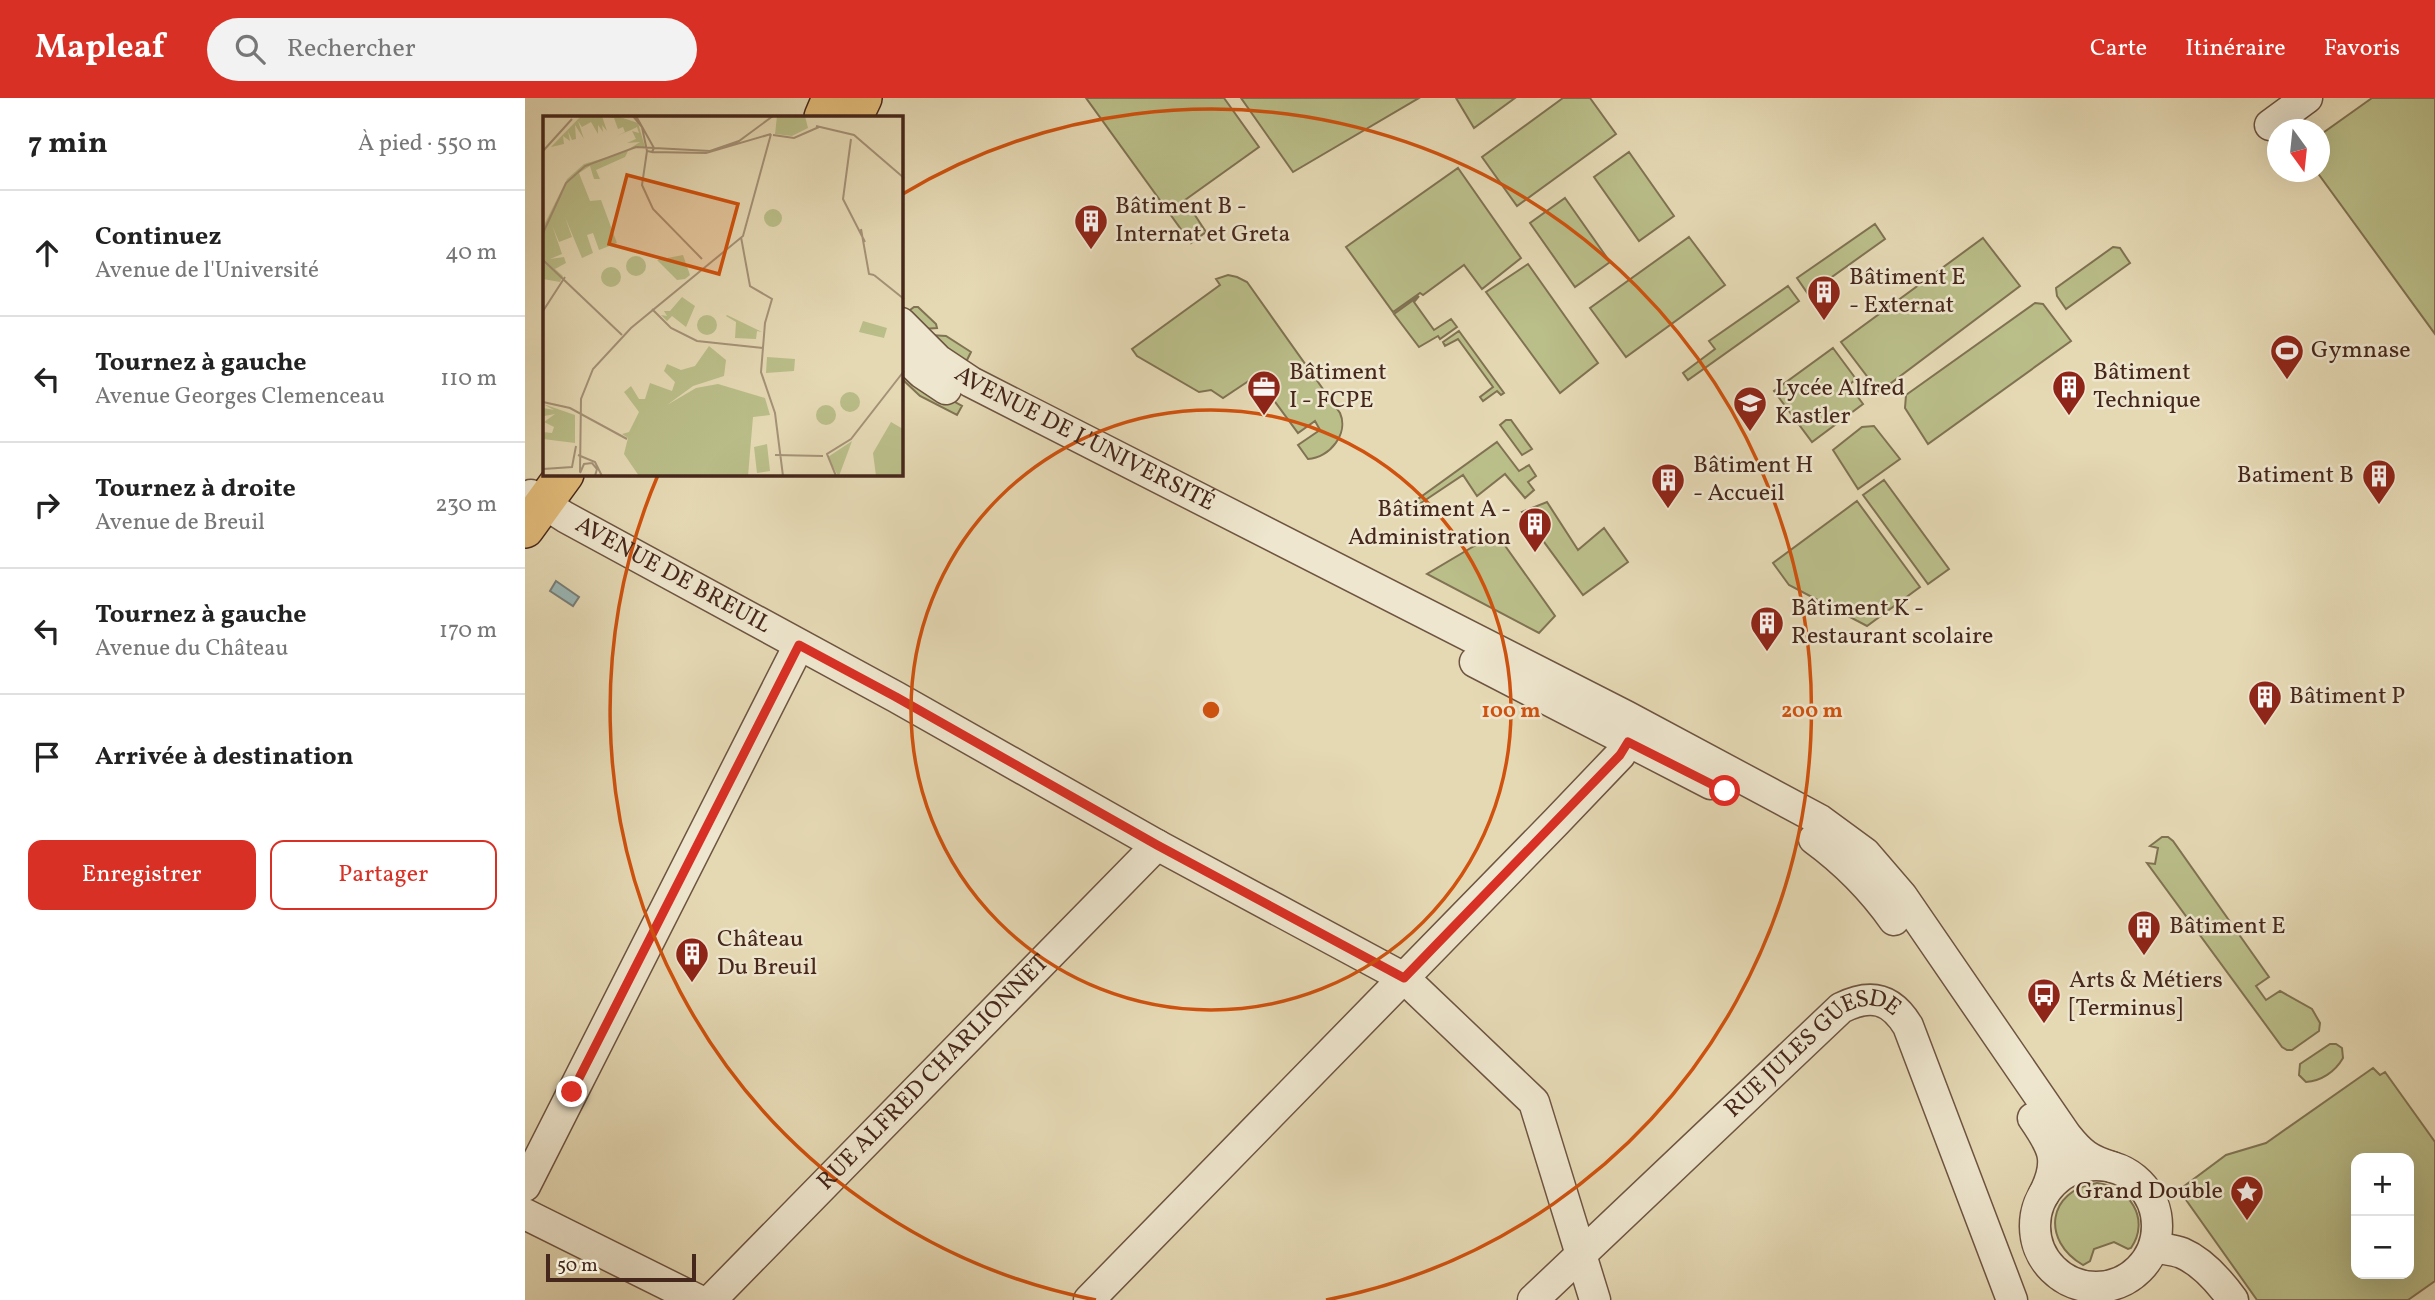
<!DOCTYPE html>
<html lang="fr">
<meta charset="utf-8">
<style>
:root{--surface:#fff;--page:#f2f2f2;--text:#222;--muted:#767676;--line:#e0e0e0;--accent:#d93025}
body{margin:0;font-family:Vollkorn,serif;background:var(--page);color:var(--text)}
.controls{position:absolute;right:21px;bottom:21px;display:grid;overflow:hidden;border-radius:14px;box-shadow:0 7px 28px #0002}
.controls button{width:63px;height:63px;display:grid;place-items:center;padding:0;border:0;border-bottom:2px solid var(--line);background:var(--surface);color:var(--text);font:35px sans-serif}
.compass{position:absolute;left:1742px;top:21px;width:63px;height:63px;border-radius:50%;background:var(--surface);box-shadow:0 7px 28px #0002;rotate:165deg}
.scale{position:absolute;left:21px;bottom:18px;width:150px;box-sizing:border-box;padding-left:7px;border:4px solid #46271b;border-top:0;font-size:19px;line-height:24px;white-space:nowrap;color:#46271b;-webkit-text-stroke:5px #eee6ce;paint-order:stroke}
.stop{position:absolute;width:21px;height:21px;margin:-16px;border:5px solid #d93025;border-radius:50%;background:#fff}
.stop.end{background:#d93025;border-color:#fff;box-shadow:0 2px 7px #0008}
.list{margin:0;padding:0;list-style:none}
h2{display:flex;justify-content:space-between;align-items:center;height:91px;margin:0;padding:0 28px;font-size:30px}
h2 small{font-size:23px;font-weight:400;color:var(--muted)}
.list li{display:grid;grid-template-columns:46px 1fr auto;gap:21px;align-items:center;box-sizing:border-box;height:126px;padding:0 28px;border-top:2px solid var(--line)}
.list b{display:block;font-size:26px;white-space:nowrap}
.list p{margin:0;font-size:23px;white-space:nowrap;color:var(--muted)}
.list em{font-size:23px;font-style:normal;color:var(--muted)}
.actions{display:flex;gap:14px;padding:21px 28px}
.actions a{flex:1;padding:16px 0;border:2px solid var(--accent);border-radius:14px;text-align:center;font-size:24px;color:var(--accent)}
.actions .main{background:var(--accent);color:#fff}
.icon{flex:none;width:38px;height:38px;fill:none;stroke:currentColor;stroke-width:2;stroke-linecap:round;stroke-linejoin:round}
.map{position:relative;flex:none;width:1910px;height:1202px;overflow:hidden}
header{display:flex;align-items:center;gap:42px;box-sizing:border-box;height:98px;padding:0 35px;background:var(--accent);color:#fff}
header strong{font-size:33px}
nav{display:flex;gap:38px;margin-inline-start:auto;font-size:24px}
.search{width:490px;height:63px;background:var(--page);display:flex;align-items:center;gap:18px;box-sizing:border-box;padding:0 24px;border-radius:38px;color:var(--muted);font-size:26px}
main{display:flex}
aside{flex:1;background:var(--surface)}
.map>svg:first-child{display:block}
.green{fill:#babe89;stroke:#807252;stroke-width:2;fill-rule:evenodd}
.water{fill:#9ab8b7;stroke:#787e79;stroke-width:2}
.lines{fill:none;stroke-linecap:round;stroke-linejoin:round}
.minor-casing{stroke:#6e5441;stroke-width:33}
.major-casing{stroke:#46271b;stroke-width:40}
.minor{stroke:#eee6ce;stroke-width:30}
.major{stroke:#e2bc7a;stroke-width:37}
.route{stroke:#d93025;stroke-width:9}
.ring{fill:none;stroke:#d0520e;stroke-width:3.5}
.labels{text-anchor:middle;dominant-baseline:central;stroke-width:5;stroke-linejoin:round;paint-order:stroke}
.poi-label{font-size:24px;fill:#46271b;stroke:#eee6ce;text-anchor:start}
.street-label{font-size:24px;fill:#46271b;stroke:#eee6ce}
.inset-road{fill:none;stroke:#a59277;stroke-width:2}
.view{fill:#d0520e;fill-opacity:0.15;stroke:#d0520e;stroke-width:3.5}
.inset-edge{fill:none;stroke:#46271b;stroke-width:3.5}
.centre{fill:#d0520e;stroke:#eee6ce;stroke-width:3.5}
.ring-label{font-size:21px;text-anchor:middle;font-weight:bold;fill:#d0520e;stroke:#eee6ce;stroke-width:5;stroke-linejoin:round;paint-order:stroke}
</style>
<header>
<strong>Mapleaf</strong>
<div class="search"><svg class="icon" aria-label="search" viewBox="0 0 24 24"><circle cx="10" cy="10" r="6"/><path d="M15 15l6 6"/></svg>Rechercher</div>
<nav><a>Carte</a><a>Itinéraire</a><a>Favoris</a></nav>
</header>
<main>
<aside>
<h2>7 min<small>À pied · 550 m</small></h2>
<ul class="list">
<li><svg class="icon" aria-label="ahead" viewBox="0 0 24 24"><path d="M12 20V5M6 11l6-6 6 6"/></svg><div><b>Continuez</b><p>Avenue de l'Université</p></div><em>40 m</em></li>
<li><svg class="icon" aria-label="left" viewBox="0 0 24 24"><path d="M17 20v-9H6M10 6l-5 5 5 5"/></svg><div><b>Tournez à gauche</b><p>Avenue Georges Clemenceau</p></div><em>110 m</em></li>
<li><svg class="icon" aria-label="right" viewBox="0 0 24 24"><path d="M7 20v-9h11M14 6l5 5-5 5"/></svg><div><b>Tournez à droite</b><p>Avenue de Breuil</p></div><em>230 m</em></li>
<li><svg class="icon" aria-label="left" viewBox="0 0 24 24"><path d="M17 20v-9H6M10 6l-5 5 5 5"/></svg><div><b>Tournez à gauche</b><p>Avenue du Château</p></div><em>170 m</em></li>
<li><svg class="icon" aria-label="arrive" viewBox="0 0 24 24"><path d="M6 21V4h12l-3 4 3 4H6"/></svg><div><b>Arrivée à destination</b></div></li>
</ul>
<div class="actions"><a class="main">Enregistrer</a><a>Partager</a></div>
</aside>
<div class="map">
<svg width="1910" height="1202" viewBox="0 0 1910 1202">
<rect width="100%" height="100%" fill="#e5d9b4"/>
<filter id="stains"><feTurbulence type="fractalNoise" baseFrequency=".00286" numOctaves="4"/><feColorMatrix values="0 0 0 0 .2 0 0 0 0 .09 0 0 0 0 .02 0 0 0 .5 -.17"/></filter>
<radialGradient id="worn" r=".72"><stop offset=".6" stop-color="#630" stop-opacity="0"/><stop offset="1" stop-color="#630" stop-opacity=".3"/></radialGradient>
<path class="green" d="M561 0H699L734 49 660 102 681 134 666 145Z
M716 0H894L768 74Z
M931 0H990L949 30Z
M1038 0H1065L1091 36 992 108 957 59Z
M1847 0H1910V236L1792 74H1794L1795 37Z
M1104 54 1149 118 1114 143 1069 79Z
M933 70 996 160 957 191 939 167 898 197 895 195 868 214 821 149Z
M1040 100 1085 164 1050 189 1005 125Z
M1350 126 1360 141 1283 196 1272 180Z
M1164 139 1200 187 1101 259 1065 210Z
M1458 140 1495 188 1354 294 1316 244Z
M1588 149 1595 150 1605 165 1541 211 1532 198 1531 190Z
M1003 166 1073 265 1035 295 961 194Z
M703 177 712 179 722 184 815 315C824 335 805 360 783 361L773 347 795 332 790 323 773 335 731 278 698 300 686 292 674 294 612 258 607 251 695 187 691 181Z
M1263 188 1274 203 1163 282 1158 275 1190 251 1184 243Z
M894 198 889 204 909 232 926 221 932 229 915 241 913 238 894 249 869 216Z
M1510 205 1518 206 1546 243 1403 346 1380 310 1381 297Z
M389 209H393L411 226 412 230 398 231 381 215Z
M934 233 979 295 976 297 972 293 958 303 955 299 968 289 933 241 920 248 918 244Z
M405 237 421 238 446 254 439 268Z
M1308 250 1331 281 1324 287 1338 306 1287 344 1249 293Z
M376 265 410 293 437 308 432 317 395 298 376 280Z
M981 322H986L1007 351 997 357 975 327Z
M1349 328 1375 361 1333 391 1308 352 1337 329Z
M972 344 994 373 1004 367 1011 378 1003 384 1009 392 1000 400 980 376 952 398 938 377 887 411 893 401Z
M1359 382 1424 471 1403 486 1338 397Z
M1332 403 1395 489 1342 528 1264 487 1248 465Z
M1022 404 1053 452 1079 430 1103 464 1058 497 997 414Z
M971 435 1030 518 1014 535 902 476Z
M1637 739H1643L1648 743 1744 879 1731 888 1741 902 1755 893 1787 911 1795 925 1794 933 1767 952H1762L1757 949 1622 765 1630 766 1633 750 1625 748Z
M1805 946H1811L1817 950 1818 960C1810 974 1796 983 1781 984L1774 977 1775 966Z
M1848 970 1855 977 1860 974 1910 1044V1183L1883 1202H1732L1654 1092 1701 1057 1741 1045ZM1884 1060V1176H1831V1060Z
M1572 1085C1604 1088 1626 1121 1606 1150L1603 1151 1589 1144 1569 1151 1565 1163 1558 1167C1516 1143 1522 1092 1572 1085Z"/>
<path class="water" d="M31 483 54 499 48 508 25 493Z"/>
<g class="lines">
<g class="minor-casing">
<g id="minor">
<path d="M1745 27 1782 0"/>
<path id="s1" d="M376 225 413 262 446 284 1101 618 1295 722 1340 755 1377 798 1541 1037C1556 1056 1564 1062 1587 1069"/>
<path d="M376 255 397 275 421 291"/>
<path id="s2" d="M6 397 40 419 371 599 632 747 879 880 1009 1004 1070 1202"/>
<path d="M950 564 1186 686"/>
<path d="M1289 741C1319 763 1347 791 1369 822"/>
<path d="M1508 1020C1528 1049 1536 1062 1519 1096"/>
<circle cx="1571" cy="1128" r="61"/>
<path d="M0 1088 274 547"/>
<path d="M0 1116 173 1202"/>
<path d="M1629 1149C1638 1151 1649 1152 1657 1155 1678 1164 1695 1184 1708 1202"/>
<path id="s3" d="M186 1202 632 747"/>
<path d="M564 1202 1031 724 1095 657 1103 644"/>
<path id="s4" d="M1008 1202 1316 910C1346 895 1366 900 1383 928L1487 1202"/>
</g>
</g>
<g class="major-casing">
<path id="major" d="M298 19 306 0
M329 19 338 0
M0 431 40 376"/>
</g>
<use href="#minor" class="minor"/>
<use href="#major" class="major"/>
</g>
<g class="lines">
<path class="route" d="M47 994 274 547 371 599 632 747 879 880 1095 657 1103 644 1200 693"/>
</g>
<g class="ring">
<circle cx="686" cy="612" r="300"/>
<path d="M571 1202A601 601 0 0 1 133 377M376 97A601 601 0 1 1 801 1202"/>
</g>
<defs>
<g id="building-pin" transform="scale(1.75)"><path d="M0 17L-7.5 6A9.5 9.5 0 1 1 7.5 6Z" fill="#8f2418" stroke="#eee6ce"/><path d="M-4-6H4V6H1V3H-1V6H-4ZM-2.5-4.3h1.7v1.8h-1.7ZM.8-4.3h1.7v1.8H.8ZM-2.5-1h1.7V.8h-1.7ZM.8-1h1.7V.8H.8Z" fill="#fff"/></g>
<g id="stadium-pin" transform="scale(1.75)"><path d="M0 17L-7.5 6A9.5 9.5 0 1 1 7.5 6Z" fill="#8f2418" stroke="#eee6ce"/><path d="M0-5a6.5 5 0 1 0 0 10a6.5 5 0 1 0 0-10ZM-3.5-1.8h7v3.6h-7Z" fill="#fff"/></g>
<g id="office-pin" transform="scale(1.75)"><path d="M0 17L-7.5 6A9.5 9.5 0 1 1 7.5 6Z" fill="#8f2418" stroke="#eee6ce"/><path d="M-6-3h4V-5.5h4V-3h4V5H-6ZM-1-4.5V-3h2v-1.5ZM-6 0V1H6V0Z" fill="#fff"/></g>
<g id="school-pin" transform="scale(1.75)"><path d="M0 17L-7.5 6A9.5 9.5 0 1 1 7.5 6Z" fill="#8f2418" stroke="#eee6ce"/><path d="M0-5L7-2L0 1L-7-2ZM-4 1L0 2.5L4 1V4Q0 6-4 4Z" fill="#fff"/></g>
<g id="bus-pin" transform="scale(1.75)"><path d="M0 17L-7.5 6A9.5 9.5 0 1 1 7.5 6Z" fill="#8f2418" stroke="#eee6ce"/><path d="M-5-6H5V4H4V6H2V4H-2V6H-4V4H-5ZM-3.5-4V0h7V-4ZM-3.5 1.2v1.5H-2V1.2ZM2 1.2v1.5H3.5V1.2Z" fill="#fff"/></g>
<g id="sight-pin" transform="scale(1.75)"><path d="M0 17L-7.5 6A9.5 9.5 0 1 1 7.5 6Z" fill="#8f2418" stroke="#eee6ce"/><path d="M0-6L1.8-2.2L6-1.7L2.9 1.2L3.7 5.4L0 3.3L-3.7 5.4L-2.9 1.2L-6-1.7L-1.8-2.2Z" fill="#fff"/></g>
</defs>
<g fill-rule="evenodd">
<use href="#building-pin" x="566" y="123"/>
<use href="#building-pin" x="1299" y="194"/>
<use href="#stadium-pin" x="1762" y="253"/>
<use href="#office-pin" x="739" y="289"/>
<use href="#building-pin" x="1544" y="289"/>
<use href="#school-pin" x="1225" y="305"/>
<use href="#building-pin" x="1854" y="378"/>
<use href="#building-pin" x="1143" y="382"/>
<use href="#building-pin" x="1010" y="426"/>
<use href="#building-pin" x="1242" y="525"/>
<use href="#building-pin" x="1740" y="599"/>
<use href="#building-pin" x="1619" y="829"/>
<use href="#building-pin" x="167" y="856"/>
<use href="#bus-pin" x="1519" y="897"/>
<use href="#sight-pin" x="1722" y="1094"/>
</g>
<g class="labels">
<g class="poi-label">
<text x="590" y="109">Bâtiment B -<tspan x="590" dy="28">Internat et Greta</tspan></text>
<text x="1324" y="180">Bâtiment E<tspan x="1324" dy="28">- Externat</tspan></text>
<text x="1786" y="253">Gymnase</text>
<text x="764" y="275">Bâtiment<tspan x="764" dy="28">I - FCPE</tspan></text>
<text x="1568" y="275">Bâtiment<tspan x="1568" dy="28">Technique</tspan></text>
<text x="1250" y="291">Lycée Alfred<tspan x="1250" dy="28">Kastler</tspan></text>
<text x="1168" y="368">Bâtiment H<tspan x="1168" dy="28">- Accueil</tspan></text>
<text x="1829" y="378" text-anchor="end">Batiment B</text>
<text x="986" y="412" text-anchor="end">Bâtiment A -<tspan x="986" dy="28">Administration</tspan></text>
<text x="1266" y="511">Bâtiment K -<tspan x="1266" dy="28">Restaurant scolaire</tspan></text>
<text x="1764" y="599">Bâtiment P</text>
<text x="1644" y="829">Bâtiment E</text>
<text x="192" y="842">Château<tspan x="192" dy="28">Du Breuil</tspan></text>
<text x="1544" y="883">Arts &amp; Métiers<tspan x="1544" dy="28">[Terminus]</tspan></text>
<text x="1698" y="1094" text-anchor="end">Grand Double</text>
</g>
<g class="street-label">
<text stroke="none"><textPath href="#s1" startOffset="219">AVENUE DE L'UNIVERSITÉ</textPath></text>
<text stroke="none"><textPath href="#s2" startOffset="163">AVENUE DE BREUIL</textPath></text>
<text stroke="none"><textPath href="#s4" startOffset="378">RUE JULES GUESDE</textPath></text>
<text stroke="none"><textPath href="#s3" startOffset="318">RUE ALFRED CHARLIONNET</textPath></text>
</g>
</g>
<g transform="translate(18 18)">
<rect width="360" height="360" fill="#e5d9b4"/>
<path d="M38 0H59L64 15 59 9 60 16 55 9V18L48 6 39 11 35 5 41 23 32 9 33 23 29 24 25 15 27 25 20 20 21 28 8 31ZM74 0 95 7 102 31 86 33 97 26 84 27 93 23 89 15 96 17 94 11 88 14 73 20 82 16 80 11 75 13 71 2H66ZM234 0H262L265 12 249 20 232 18ZM85 35 82 41 53 54 57 63H51L47 50 36 57 47 85 58 84 74 127 56 134 50 117 44 119 50 137 39 142 22 101 29 121 16 126 9 109 19 138 7 143 21 141 23 147 12 153 20 160 17 166 0 163V111L24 63 41 48ZM221 102a9 9 0 1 1 18 0a9 9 0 1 1-18 0ZM140 139 147 159 142 163 134 164 114 144ZM83 150a10 10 0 1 1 20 0a10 10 0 1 1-20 0ZM58 161a10 10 0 1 1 20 0a10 10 0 1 1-20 0ZM139 181 152 190 143 211 129 200 124 205 118 199 124 200 121 195H127ZM154 209a10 10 0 1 1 20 0a10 10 0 1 1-20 0ZM183 200 184 199 219 216 214 215 213 223 192 222 193 206ZM320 205 344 212 341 222 316 216ZM166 230 183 244 181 260 150 270 124 289 153 272 175 268 222 282 227 299 210 301 205 360H96L81 338 85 322 79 318 86 316 96 296 81 276 88 270 96 283H102L107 267 129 275 132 266 121 255 124 248 138 254 152 250ZM224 241 252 243 251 255 223 257ZM297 286a10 10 0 1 1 20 0a10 10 0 1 1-20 0ZM0 288 32 299V327L0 323V316L9 317 11 311 1 306 12 298 1 300 0 292 11 294ZM273 299a10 10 0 1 1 20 0a10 10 0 1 1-20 0ZM348 306 360 313V360H333L330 337ZM309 325 296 360H295L285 341ZM224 328 227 355 214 357 211 331Z" fill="#babe89"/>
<path class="inset-road" d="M90 0 99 11 104 35 109 36 111 32 93 0M273 10 311 19 361 62M230 19 251 22 276 11M308 23 300 83 322 126M0 35 29 3M104 35 99 69 110 93 159 143M109 36 163 37 228 18M318 113 326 158 331 159M0 117 23 67 42 50 93 31 167 35 196 25 230 0M198 121 207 170 229 183 222 207 218 256 232 297 240 360M0 144 79 219M331 159 361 183M109 193 128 212 154 225 220 232M0 195 22 161M0 286 27 292 84 323M35 339 52 346 59 360M232 339 280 340M0 353 29 351 33 330M37 356 38 283 50 253 88 212 200 120 228 18M37 357 41 348 49 347 54 353 52 360M293 360 284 338 308 323 361 255"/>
<path class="view" d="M84 59 195 88 176 158 66 128Z"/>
<rect width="360" height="360" class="inset-edge"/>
</g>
<circle cx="686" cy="612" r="10" class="centre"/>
<g class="ring-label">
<text x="986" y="619">100 m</text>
<text x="1287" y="619">200 m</text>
</g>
<rect width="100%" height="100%" filter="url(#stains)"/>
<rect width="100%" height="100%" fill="url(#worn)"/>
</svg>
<div class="controls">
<button>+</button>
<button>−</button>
</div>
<svg class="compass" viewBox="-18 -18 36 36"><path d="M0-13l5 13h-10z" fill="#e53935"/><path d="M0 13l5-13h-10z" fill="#767676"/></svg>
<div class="scale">50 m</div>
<div class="stop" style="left:1200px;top:693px"></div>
<div class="stop end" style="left:47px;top:994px"></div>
</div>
</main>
